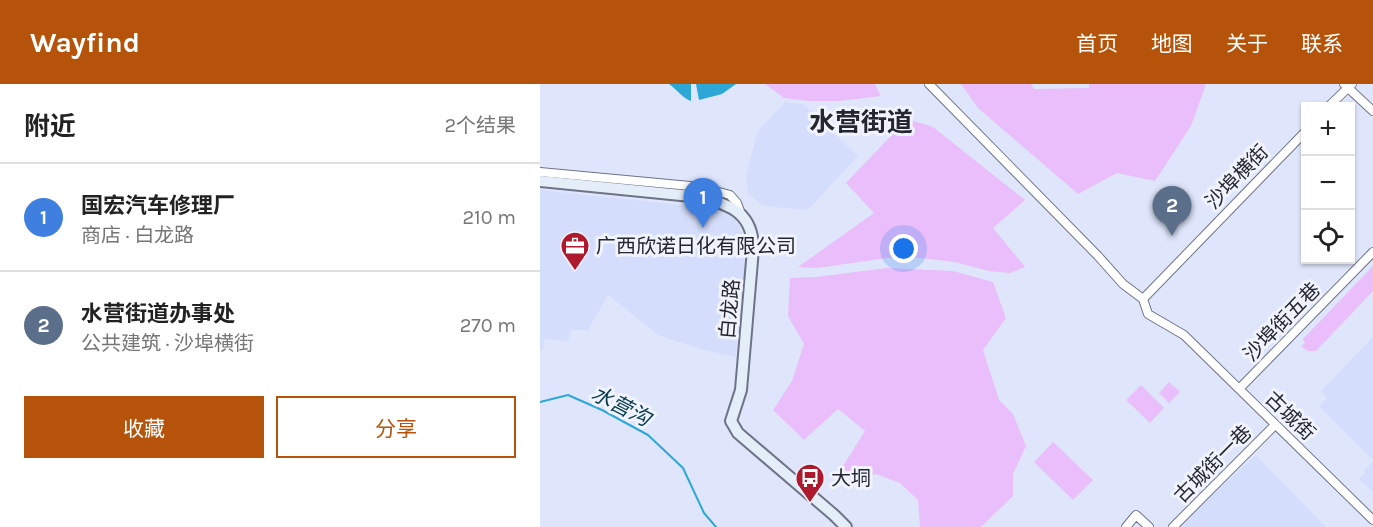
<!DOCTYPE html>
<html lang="zh">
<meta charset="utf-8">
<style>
:root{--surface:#fff;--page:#f2f2f2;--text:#222;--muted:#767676;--line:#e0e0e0;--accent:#b45309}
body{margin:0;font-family:Karla,"Noto Sans SC",sans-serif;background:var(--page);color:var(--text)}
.controls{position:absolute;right:18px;top:18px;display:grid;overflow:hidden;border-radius:0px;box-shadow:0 2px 4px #0004}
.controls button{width:54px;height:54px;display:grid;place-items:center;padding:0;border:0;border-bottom:2px solid var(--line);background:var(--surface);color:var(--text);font:30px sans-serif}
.you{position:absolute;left:364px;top:165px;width:21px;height:21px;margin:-15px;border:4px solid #fff;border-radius:50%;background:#1a73e8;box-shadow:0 0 0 9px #1a73e833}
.badge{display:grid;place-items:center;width:39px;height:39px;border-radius:50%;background:var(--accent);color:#fff;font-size:20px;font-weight:700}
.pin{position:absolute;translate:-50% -50px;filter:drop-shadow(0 2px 3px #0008)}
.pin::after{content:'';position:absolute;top:32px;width:21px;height:18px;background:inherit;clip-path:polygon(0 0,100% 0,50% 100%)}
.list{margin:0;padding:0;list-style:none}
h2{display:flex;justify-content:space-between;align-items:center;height:78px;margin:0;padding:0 24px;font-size:26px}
h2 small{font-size:20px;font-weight:400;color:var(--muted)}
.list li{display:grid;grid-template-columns:39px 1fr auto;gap:18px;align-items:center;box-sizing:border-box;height:108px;padding:0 24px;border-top:2px solid var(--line)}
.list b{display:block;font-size:22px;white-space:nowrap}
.list p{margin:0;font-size:20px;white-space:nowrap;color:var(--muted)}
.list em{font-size:20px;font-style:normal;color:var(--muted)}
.actions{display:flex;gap:12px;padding:18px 24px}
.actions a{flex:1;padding:14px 0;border:2px solid var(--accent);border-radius:0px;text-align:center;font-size:21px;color:var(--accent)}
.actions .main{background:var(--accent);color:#fff}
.icon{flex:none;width:33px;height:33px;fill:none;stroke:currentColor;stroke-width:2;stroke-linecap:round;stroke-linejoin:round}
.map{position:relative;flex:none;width:833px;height:443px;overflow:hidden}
header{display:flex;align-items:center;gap:36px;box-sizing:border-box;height:84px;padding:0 30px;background:var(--accent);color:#fff}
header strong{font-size:28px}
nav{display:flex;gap:33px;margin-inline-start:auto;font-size:21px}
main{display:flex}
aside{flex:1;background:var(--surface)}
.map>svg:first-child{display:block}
.built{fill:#d4ddfb}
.green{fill:#e9befb}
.water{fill:#2da8d6}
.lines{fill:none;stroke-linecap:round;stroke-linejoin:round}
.stream{stroke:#2da8d6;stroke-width:2}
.street-casing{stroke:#6e7387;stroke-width:10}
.secondary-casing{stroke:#6e7387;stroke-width:14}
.street{stroke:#fff;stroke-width:8}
.secondary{stroke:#e4eef9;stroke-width:10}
.labels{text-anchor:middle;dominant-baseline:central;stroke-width:6;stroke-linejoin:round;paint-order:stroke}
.street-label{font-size:20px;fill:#24272f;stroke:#f0f3fc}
.poi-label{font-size:20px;fill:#24272f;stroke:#f0f3fc;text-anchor:start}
.water-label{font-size:21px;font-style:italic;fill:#063b4e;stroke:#f0f3fc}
.district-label{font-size:26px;font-weight:bold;fill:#24272f;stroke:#f0f3fc}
</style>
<header>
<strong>Wayfind</strong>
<nav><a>首页</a><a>地图</a><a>关于</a><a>联系</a></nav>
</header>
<main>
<aside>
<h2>附近<small>2个结果</small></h2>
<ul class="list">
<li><span class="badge" style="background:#3f7fe0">1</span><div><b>国宏汽车修理厂</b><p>商店 · 白龙路</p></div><em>210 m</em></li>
<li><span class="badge" style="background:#5c6f8a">2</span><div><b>水营街道办事处</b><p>公共建筑 · 沙埠横街</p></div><em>270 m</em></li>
</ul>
<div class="actions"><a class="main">收藏</a><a>分享</a></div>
</aside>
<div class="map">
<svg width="833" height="443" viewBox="0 0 833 443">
<rect width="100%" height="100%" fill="#dfe6fc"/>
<path class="built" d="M245 18 263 20 318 72 268 126 223 122 208 109 206 91 218 47Z
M0 106 186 126 196 134 203 152 205 177 196 273 164 266 118 251 68 211 48 246H31L28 257 4 255 3 266 0 265Z
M833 253V376L779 322 787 314 781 307Z
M716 371 786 443H638Z
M833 377V408L819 395 825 388 824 386Z"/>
<path class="green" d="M225 0H335L341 12 299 17H269L244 14Z
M421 0H491L494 5 549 4V0H666L651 42 615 97 577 89 538 110 438 24Z
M367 35 393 43 485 116 453 144 485 183 470 189 449 187 415 178 381 174H347L277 184 258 183 334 129 306 99Z
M833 182V207L776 267H768L761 262 765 259 763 255Z
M347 184 413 187 453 198 466 234 443 266 459 316 473 330 486 362 473 390V412L441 443H380L378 416 360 399 336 390 311 395 301 385 325 347 298 325 264 356 233 326 252 297 264 260 248 232 250 194 276 193Z
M629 298 640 308 629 319 619 309Z
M601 301 624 324 610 339 586 316Z
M513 358 553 396 533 416 494 378Z"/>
<path class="water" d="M129 0H151V17C143 14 137 6 129 0Z
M156 0H196L182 10 159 16Z"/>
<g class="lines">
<path class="stream" d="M0 318 28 311 62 326 108 351 143 384 164 429 176 443"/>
<g class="street-casing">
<path id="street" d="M389 0 558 172 583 200 603 215 608 230 644 251 833 436
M804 0 833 27
M789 22 812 0
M0 88 161 103 190 111 197 119 201 130
M603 215 766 47
M699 305 833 168
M586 443 596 431 609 443
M633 443 735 341"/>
</g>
<g class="secondary-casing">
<path id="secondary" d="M0 97 161 113C191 121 213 129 213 165L201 306 191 337 198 349 294 431 306 443"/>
</g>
<use href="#street" class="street"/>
<use href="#secondary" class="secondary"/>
</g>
<defs>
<g id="office-pin" transform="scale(1.5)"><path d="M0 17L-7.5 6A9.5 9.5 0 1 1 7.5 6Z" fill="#ad192d" stroke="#f0f3fc"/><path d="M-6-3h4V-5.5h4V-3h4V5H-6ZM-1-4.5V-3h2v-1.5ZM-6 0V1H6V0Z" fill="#fff"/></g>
<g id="bus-pin" transform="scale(1.5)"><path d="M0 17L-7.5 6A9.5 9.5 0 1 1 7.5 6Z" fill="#ad192d" stroke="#f0f3fc"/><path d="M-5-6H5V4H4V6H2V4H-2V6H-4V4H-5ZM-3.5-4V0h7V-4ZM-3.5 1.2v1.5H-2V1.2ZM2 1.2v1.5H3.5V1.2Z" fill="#fff"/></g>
</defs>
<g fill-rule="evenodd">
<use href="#office-pin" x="35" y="162"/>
<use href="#bus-pin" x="270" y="394"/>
</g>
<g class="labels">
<g class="street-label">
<text transform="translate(697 93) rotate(-46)">沙埠横街</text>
<text transform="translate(190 225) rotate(-85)">白龙路</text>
<text transform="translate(742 238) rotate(-46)">沙埠街五巷</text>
<text transform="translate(750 332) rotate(44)">古城街</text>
<text transform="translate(673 380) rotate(-45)">古城街一巷</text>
</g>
<g class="poi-label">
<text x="56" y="162">广西欣诺日化有限公司</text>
<text x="291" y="394">大垌</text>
</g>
<g class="water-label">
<text transform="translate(81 322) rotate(27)">水营沟</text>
</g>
<g class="district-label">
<text x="321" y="38">水营街道</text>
</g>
</g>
</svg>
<div class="controls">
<button>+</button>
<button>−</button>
<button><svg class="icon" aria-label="locate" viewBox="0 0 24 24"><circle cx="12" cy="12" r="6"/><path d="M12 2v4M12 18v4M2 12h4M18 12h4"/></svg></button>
</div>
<div class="you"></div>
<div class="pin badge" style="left:163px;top:144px;background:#3f7fe0">1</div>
<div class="pin badge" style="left:632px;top:152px;background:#5c6f8a">2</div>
</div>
</main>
